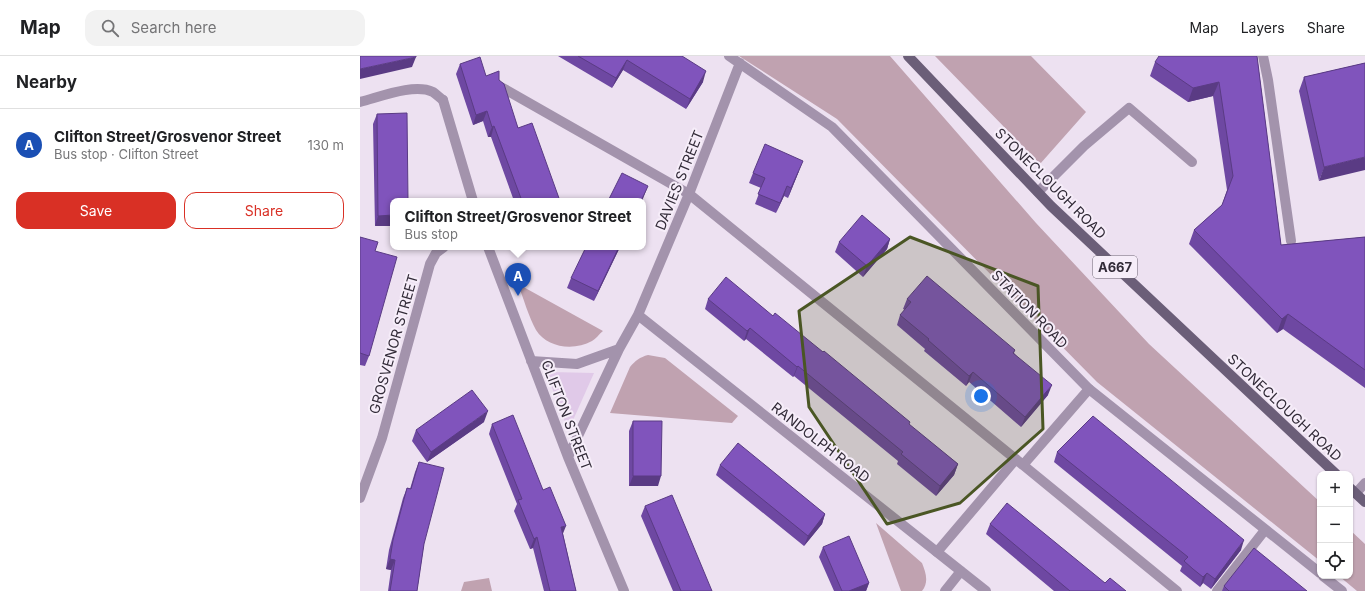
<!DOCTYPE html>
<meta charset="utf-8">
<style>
:root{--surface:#fff;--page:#f2f2f2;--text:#202124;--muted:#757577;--line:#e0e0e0;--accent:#d93025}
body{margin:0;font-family:Inter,sans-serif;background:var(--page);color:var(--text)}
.controls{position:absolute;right:12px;bottom:12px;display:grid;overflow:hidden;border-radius:8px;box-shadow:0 1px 3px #0004}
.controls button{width:36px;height:36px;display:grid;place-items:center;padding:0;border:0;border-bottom:1px solid var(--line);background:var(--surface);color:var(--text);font:20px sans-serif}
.you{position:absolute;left:621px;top:340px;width:14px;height:14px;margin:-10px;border:3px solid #fff;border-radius:50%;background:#1a73e8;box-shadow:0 0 0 6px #1a73e833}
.badge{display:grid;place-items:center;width:26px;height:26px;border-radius:50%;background:var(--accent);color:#fff;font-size:13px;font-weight:700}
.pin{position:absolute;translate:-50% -33px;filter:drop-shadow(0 1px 2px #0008)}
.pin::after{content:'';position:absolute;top:21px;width:14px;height:12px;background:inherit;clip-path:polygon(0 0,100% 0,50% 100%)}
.popup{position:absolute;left:30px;top:142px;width:256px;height:52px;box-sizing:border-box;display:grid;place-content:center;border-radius:8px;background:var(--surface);filter:drop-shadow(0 1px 3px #0005);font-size:13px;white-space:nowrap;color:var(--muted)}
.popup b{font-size:15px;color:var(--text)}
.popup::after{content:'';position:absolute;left:50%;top:100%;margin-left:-8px;border:8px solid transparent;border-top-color:var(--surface)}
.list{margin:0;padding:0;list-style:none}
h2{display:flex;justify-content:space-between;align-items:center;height:52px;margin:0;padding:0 16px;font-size:17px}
h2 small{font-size:13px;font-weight:400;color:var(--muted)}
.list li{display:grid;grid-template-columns:26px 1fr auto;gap:12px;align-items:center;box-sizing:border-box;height:72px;padding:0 16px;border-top:1px solid var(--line)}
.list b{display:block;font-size:15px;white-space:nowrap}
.list p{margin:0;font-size:13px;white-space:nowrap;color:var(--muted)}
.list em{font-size:13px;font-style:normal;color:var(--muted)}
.actions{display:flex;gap:8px;padding:12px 16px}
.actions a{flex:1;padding:9px 0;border:1px solid var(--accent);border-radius:12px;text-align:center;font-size:14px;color:var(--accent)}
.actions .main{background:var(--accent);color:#fff}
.icon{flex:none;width:22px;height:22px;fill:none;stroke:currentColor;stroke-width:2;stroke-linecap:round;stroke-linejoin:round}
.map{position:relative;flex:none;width:1005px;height:535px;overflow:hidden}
header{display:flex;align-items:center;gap:24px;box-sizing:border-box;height:56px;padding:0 20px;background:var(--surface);border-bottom:1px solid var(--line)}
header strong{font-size:19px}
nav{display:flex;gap:22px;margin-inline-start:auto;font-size:14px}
.search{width:280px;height:36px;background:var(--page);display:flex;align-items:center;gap:10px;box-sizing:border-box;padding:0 14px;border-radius:12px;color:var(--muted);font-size:15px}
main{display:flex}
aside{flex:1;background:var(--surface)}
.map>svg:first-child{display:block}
.green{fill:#c0a2b0}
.plaza{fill:#e0c9e8}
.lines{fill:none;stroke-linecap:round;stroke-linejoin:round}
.service{stroke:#a393ac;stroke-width:10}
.minor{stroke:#a393ac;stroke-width:10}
.primary{stroke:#6b5e78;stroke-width:10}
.wall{fill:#6e48a2}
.shaded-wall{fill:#5a3b84}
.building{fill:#8054bc;stroke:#5a3b84}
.marked{fill:#4a5624;fill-opacity:0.2;stroke:#4a5624;stroke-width:3;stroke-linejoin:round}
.labels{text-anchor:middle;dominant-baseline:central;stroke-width:4;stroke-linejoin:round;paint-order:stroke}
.shield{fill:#f6edf9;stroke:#6d6572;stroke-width:1}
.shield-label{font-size:13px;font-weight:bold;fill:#322b38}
.street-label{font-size:14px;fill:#322b38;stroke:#f6edf9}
</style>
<header>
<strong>Map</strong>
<div class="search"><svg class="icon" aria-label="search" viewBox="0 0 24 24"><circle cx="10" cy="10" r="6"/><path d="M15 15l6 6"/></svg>Search here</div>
<nav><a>Map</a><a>Layers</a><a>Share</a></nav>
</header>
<main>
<aside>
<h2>Nearby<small></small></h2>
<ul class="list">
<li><span class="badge" style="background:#1a4fb4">A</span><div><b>Clifton Street/Grosvenor Street</b><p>Bus stop · Clifton Street</p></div><em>130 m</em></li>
</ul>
<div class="actions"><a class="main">Save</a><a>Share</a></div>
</aside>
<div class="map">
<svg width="1005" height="535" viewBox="0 0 1005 535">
<rect width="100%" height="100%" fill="#ede1f1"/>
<path class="green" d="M379 0H530L676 167 789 288 960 446V505L737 326 477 63Z
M575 0H671L726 56 680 108Z
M158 228 243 275C239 278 236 283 232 285 214 295 187 292 176 274 169 262 163 241 158 228Z
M288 299 305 302 378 360 372 367 250 357 270 311C275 305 280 301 288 299Z
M516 467 562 507C566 517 569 526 562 535H541Z
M990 474 1005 488V535H997L979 520H990Z
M129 522 132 535H101L104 526Z"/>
<path class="plaza" d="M191 316 234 317 210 371H207L188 321Z"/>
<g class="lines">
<path class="service" d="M903 0 908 24 931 185
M141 31 329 138 663 409
M0 46C20 41 54 27 73 36 76 38 80 42 83 44
M678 136 724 90 769 52 832 106
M729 333 663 409 817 535
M996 437 1005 427
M577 496 656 403
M857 535 905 474"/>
<path class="minor" d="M369 0 472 71 729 333 960 517
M83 44 113 145
M128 191 208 401 264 535
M278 259 626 535
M171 305 217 308 259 293
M208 401 259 293 278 259 329 138 380 7
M0 442 22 382 70 208 76 197 84 191
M963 520 982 535
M585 535 601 515"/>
<path class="primary" d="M548 0 691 150 976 418
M990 432 1005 446"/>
</g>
<path class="wall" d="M198 0H322L343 26 326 53 263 14 252 32Z
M897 0 921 189 1005 181V332L923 273 917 277 829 188 834 174 862 149 867 134 853 40 828 46 790 20 795 6Z
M1005 7 959 125 939 35 944 21Z
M100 8 126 20 139 24 158 72 200 145H154L131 81H128L123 65 113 69 96 18Z
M17 58 48 145 15 170 13 68Z
M439 115 428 142 424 140 416 157 395 148 401 132 389 127 393 117Z
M0 181 15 195 9 300 5 310 0 309Z
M530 183 527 193 503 221 475 196 479 186Z
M260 191 234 245 207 232 211 222Z
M348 243 549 369 598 408 594 419 576 440 537 408 538 405 434 320 433 321 386 283 384 285 345 253Z
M547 243 655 294 654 297 688 339 661 371 609 326 606 330 564 295 565 293 537 269 540 259 545 254 543 253Z
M273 365 298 430H269V375Z
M124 366 67 406 52 385 56 374Z
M132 368 183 434 203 478 216 535H184L173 492 170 493 154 455 157 448 129 378Z
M697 396 881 494 851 533 843 527 840 531 820 515 822 510 694 406Z
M59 406 64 488 57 535H28L31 514 26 513 29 494 43 442 47 432 50 433 55 416Z
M360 409 465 458 462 468 444 490 356 419Z
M285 450 352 535H313L281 460Z
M630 468 745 527 766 535H694L626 478Z
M463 491 509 527 506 535H474L459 501Z
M864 530 947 535H862Z"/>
<path class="shaded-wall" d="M56 1 52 11 0 23V13Z
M267 4 263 14 252 32 256 22Z
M346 15 343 26 326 53 330 43Z
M859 26 853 40 828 46 833 32Z
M127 55 123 65 113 69 116 59Z
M134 70 131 81H128L132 71Z
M1005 101V114L959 125 964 111Z
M443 105 439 115 428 142 431 132Z
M288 130 282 145H281Z
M427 130 424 140 416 157 420 147Z
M33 159V170H15L18 160Z
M530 183 527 193 503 221 507 210Z
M259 191H260L234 245 238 235Z
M928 258 923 273 917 277 922 263Z
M390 272 386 283 384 285 387 275Z
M438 310 434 320 433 321 437 311Z
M613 316 609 326 606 330 609 320Z
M692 329 688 339 661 371 665 361Z
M128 355 124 366 67 406 71 396Z
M598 408 594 419 576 440 580 430Z
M273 420H301L298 430H269Z
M465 458 462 468 444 490 448 480Z
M206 470 202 480 201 471Z
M177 481 173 492 170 493 174 483Z
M884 484 881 494 851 533 855 523Z
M30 503 35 504 31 514 26 513Z
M847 517 843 527 840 531 843 521Z
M509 527 506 535H489Z"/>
<path class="building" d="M0 0H56V1L0 13Z
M218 0H322L346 15 330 43 267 4 256 22Z
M799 0H897L921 189 1005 181V314L928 258 922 263 834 174 862 149 873 120 859 26 833 32 795 6Z
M120 1 126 20 139 15V24L144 28 158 72 172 67 200 145H162L134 70 132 71 127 55 116 59 100 8Z
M1005 7V101L964 111 944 21Z
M47 57 48 145H33V159L18 160 17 58Z
M405 88 443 105 431 132 427 130 420 147 398 138 405 122 393 117Z
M262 117 288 130 281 145H248Z
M502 159 530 183 507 210 479 186Z
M0 181 18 186 15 195 37 201 9 300 0 297Z
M226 191H259L238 235 211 222Z
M567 220 655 294 653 297 692 329 665 361 613 316 609 320 568 284 569 283 540 259 551 246 547 243Z
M366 221 413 260 415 257 463 296 464 295 550 366 549 368 598 408 580 430 541 398 543 396 438 310 437 311 390 272 387 275 348 243Z
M112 334 128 355 71 396 56 374Z
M153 359 183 434 190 431 206 470 201 471 216 535H190L177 481 174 483 158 444 162 443 132 368Z
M733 360 884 484 855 523 847 517 843 521 833 513 824 505 828 501 697 396Z
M273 365H302L301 420H273Z
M378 387 465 458 448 480 360 409Z
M59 406 84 412 64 488 57 535H30L35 504 30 503 33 484 47 432 51 433Z
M312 439 352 535H321L285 450Z
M647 447 745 527 750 522 766 535H710L630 468Z
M489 480 509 527 489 535H482L463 491Z
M894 492 947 535H869L864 530Z"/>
<path class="marked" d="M550 181 678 230 683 373 600 447 527 468 449 351 439 255Z"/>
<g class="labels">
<rect class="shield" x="733" y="200" width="44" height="22" rx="3"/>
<g class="shield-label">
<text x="755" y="211">A667</text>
</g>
<g class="street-label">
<text transform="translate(319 124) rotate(-68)">DAVIES STREET</text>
<text transform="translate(691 127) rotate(45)">STONECLOUGH ROAD</text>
<text transform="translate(670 253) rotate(46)">STATION ROAD</text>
<text transform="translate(33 288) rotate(-74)">GROSVENOR STREET</text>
<text transform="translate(925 351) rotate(43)">STONECLOUGH ROAD</text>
<text transform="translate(207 359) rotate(69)">CLIFTON STREET</text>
<text transform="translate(461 386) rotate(38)">RANDOLPH ROAD</text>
</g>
</g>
</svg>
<div class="controls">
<button>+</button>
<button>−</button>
<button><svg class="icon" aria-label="locate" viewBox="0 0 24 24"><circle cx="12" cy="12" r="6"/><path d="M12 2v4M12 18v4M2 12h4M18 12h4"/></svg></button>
</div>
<div class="you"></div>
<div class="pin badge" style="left:158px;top:240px;background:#1a4fb4">A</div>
<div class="popup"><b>Clifton Street/Grosvenor Street</b>Bus stop</div>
</div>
</main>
